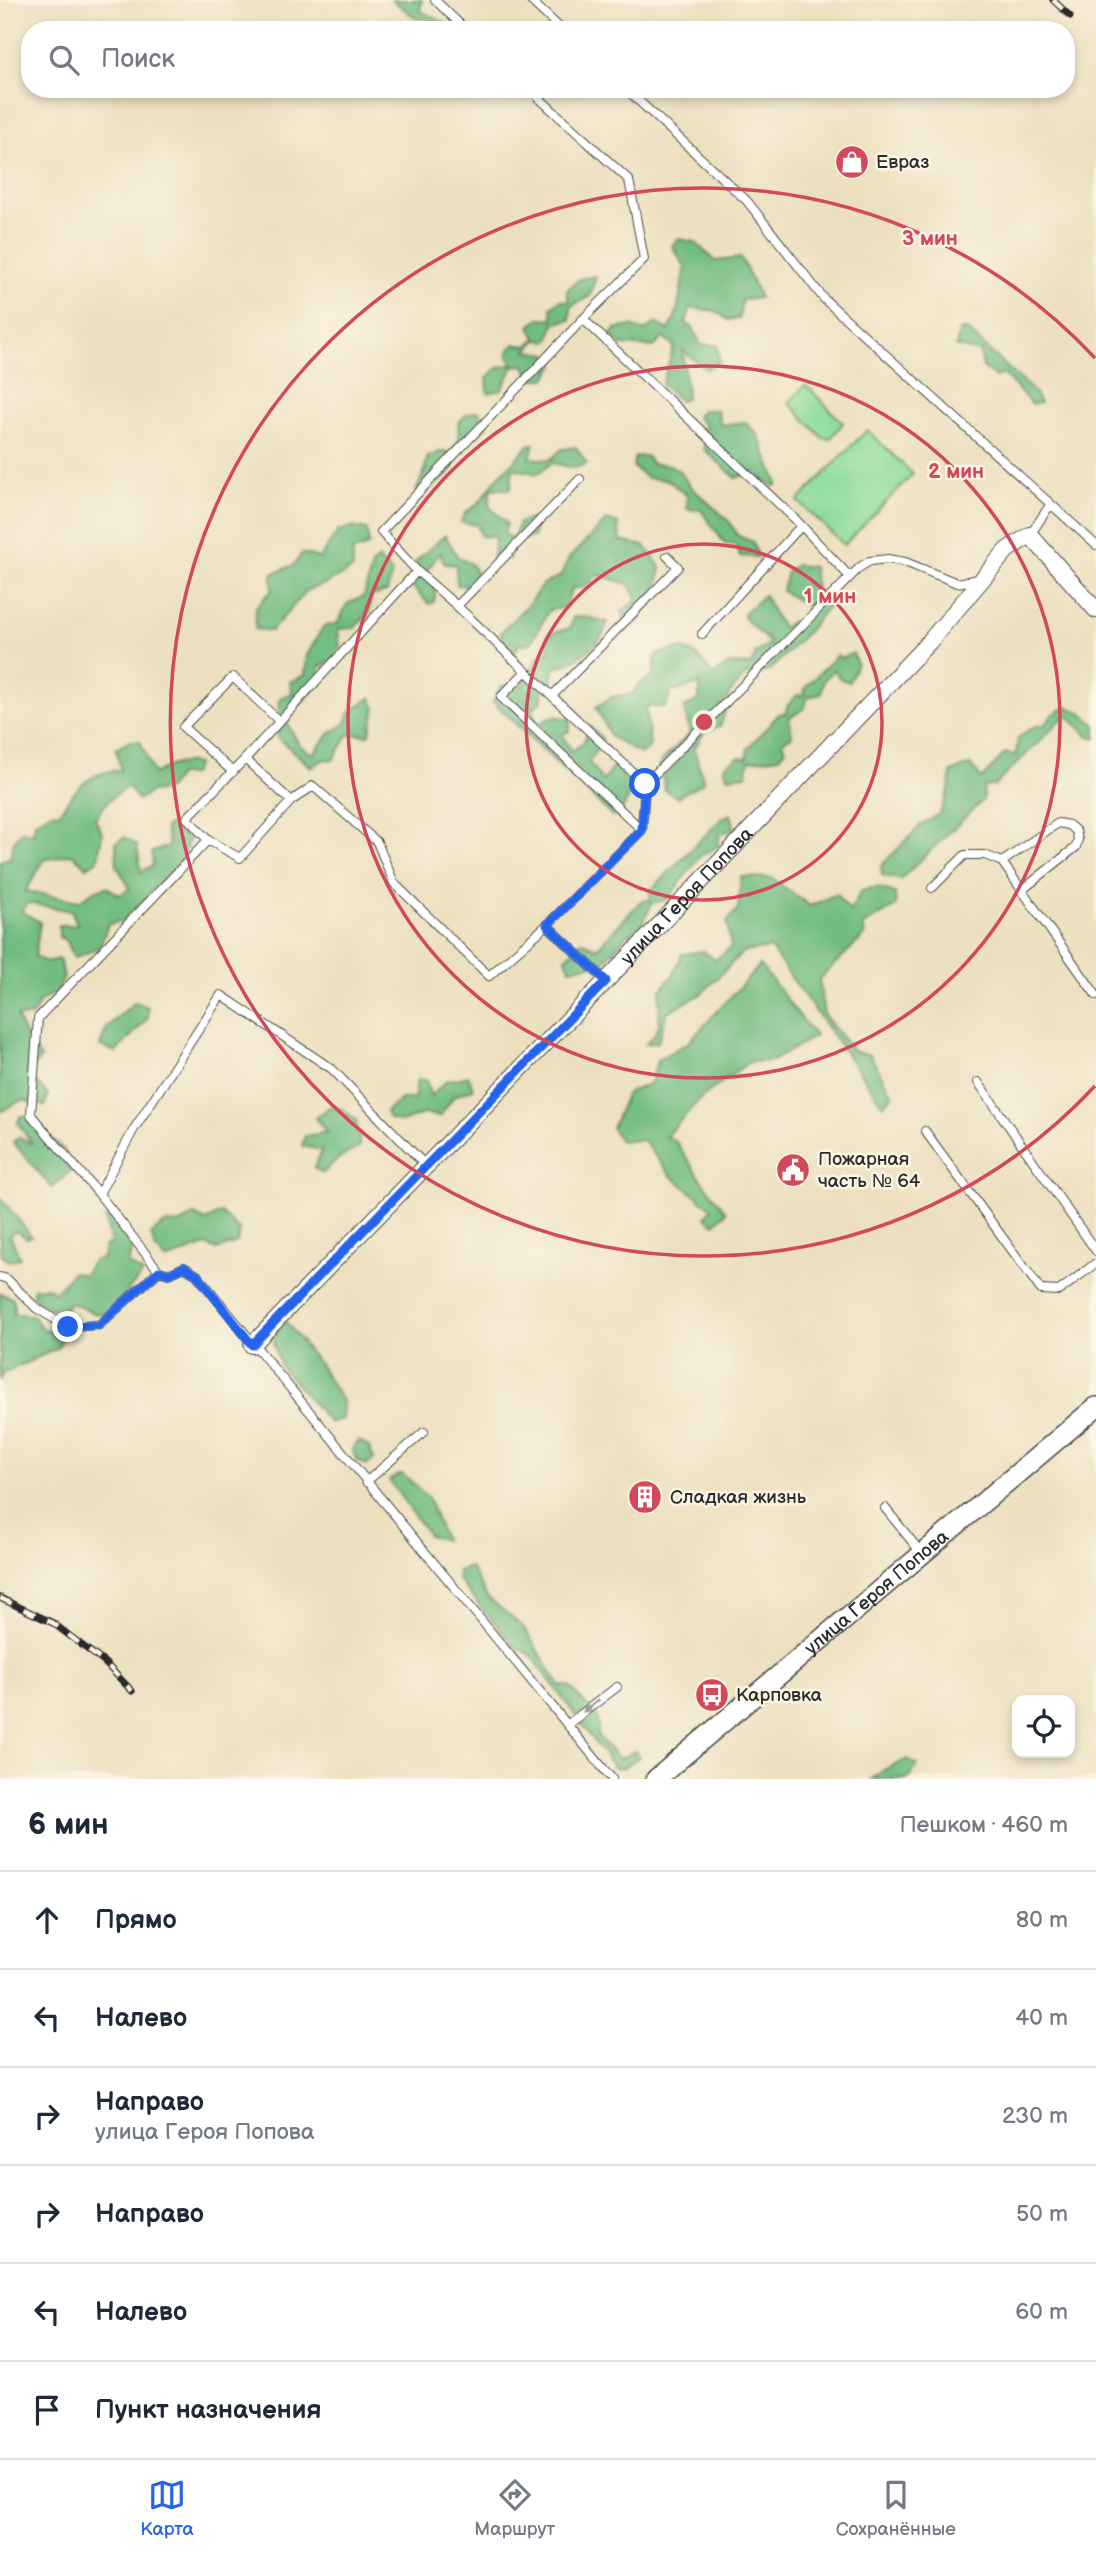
<!DOCTYPE html>
<html lang="ru">
<meta charset="utf-8">
<style>
:root{--surface:#fff;--page:#f6f6f7;--text:#1f2937;--muted:#747a83;--line:#e0e1e3;--accent:#2563eb}
body{margin:0;font-family:"Balsamiq Sans",sans-serif;background:var(--page);color:var(--text)}
.controls{position:absolute;right:21px;bottom:21px;display:grid;overflow:hidden;border-radius:14px;box-shadow:0 4px 10px #0003}
.controls button{width:63px;height:63px;display:grid;place-items:center;padding:0;border:0;border-bottom:2px solid var(--line);background:var(--surface);color:var(--text);font:35px sans-serif}
.stop{position:absolute;width:21px;height:21px;margin:-16px;border:5px solid #2563eb;border-radius:50%;background:#fff}
.stop.end{background:#2563eb;border-color:#fff;box-shadow:0 2px 7px #0008}
.list{margin:0;padding:0;list-style:none}
h2{display:flex;justify-content:space-between;align-items:center;height:91px;margin:0;padding:0 28px;font-size:30px}
h2 small{font-size:23px;font-weight:400;color:var(--muted)}
.list li{display:grid;grid-template-columns:46px 1fr auto;gap:21px;align-items:center;box-sizing:border-box;height:98px;padding:0 28px;border-top:2px solid var(--line)}
.list b{display:block;font-size:26px;white-space:nowrap}
.list p{margin:0;font-size:23px;white-space:nowrap;color:var(--muted)}
.list em{font-size:23px;font-style:normal;color:var(--muted)}
.icon{flex:none;width:38px;height:38px;fill:none;stroke:currentColor;stroke-width:2;stroke-linecap:round;stroke-linejoin:round}
.map{position:relative;flex:none;width:1096px;height:1779px;overflow:hidden}
.search{position:absolute;background:var(--surface);box-shadow:0 4px 10px #0003;left:21px;right:21px;top:21px;height:77px;display:flex;align-items:center;gap:18px;box-sizing:border-box;padding:0 24px;border-radius:28px;color:var(--muted);font-size:26px}
.sheet{height:679px;background:var(--surface)}
nav{display:flex;justify-content:space-around;align-items:center;box-sizing:border-box;height:98px;border-top:2px solid var(--line);background:var(--surface);font-size:19px;color:var(--muted)}
nav a{display:grid;justify-items:center;gap:4px}
nav .on{color:var(--accent)}
.map>svg:first-child{display:block}
.green{fill:#8edc9a;stroke:#5c8462;stroke-width:2}
.forest{fill:#72bc82;stroke:#4e7456;stroke-width:2}
.lines{fill:none;stroke-linecap:round;stroke-linejoin:round}
.service-casing{stroke:#484641;stroke-width:10}
.minor-casing{stroke:#484641;stroke-width:18}
.tertiary-casing{stroke:#484641;stroke-width:22}
.service{stroke:#fff;stroke-width:8}
.minor{stroke:#fff;stroke-width:16}
.tertiary{stroke:#fff;stroke-width:19}
.rail-casing{stroke:#2b2b2b;stroke-width:7}
.rail{stroke:#fcf5e5;stroke-width:4.5;stroke-dasharray:13;stroke-linecap:butt}
.oneway{fill:#a0a0a0}
.route{stroke:#2563eb;stroke-width:9}
.ring{fill:none;stroke:#d1495b;stroke-width:3.5}
.labels{text-anchor:middle;dominant-baseline:central;stroke-width:5;stroke-linejoin:round;paint-order:stroke}
.poi-label{font-size:19px;fill:#2b2b2b;stroke:#fcf5e5;text-anchor:start}
.street-label{font-size:19px;fill:#2b2b2b;stroke:#fcf5e5}
.centre{fill:#d1495b;stroke:#fcf5e5;stroke-width:3.5}
.ring-label{font-size:21px;text-anchor:middle;font-weight:bold;fill:#d1495b;stroke:#fcf5e5;stroke-width:5;stroke-linejoin:round;paint-order:stroke}
</style>
<div class="map">
<svg width="1096" height="1779" viewBox="0 0 1096 1779">
<rect width="100%" height="100%" fill="#fcf5e5"/>
<filter id="ink" filterUnits="userSpaceOnUse"><feTurbulence type="fractalNoise" baseFrequency=".0143" numOctaves="2"/><feDisplacementMap in="SourceGraphic" scale="14" xChannelSelector="R" yChannelSelector="G"/><feConvolveMatrix kernelMatrix="1 2 1 2 8 2 1 2 1" color-interpolation-filters="sRGB"/></filter>
<filter id="wash" filterUnits="userSpaceOnUse"><feTurbulence type="fractalNoise" baseFrequency=".00686" numOctaves="4" result="noise"/><feDisplacementMap in="SourceGraphic" scale="28" xChannelSelector="R" yChannelSelector="G"/><feGaussianBlur stdDeviation="1.57" result="paint"/><feColorMatrix in="noise" values="0 0 0 0 0 0 0 0 0 0 0 0 0 0 0 0 0 1.4 0 .05"/><feComposite in="paint" operator="in"/></filter>
<g filter="url(#wash)">
<rect width="100%" height="100%" fill="#ece0bf"/>
<path class="green" d="M804 386 808 387 843 423 830 439 823 438 789 403Z
M867 430 913 474 844 545 798 501Z"/>
<path class="forest" d="M392 0H422L420 11 447 23 451 30H436L435 21 416 18Z
M678 239 695 242 715 261 741 258 760 298 742 300 739 319 728 320 716 311 690 308 686 323 693 328 701 345H718L719 362 706 369 683 351 687 397 680 401 662 385 674 346 663 338 654 347 622 345 611 335 615 329 632 326 645 331 656 323 669 330 677 312 685 267 672 246Z
M596 276 590 296 571 306 570 320 554 323 549 341 536 340 527 351 547 354 555 364 546 379H530L525 365 513 366 502 390 488 393 487 378 498 368 513 364 507 354 514 344 527 346 536 338 530 326 540 318 553 319 551 307 560 300 569 302 567 290 579 279Z
M967 330 1034 392 1040 403 1032 405 1004 374 995 377 983 367 980 352 956 347 959 331Z
M702 410H717L721 425 745 422 758 435 778 484 774 486 751 472 736 478 704 449 705 426 697 417Z
M479 411 486 427 462 444 449 474 427 491H416L425 470 427 458 439 452H451L459 441 458 423 466 415Z
M530 444H534L530 458 550 460 562 449 576 447 587 464 575 468 552 463 537 474 513 468 511 489H491L489 506 507 524 504 534 513 539 519 523 533 518 534 536 513 543 509 559 493 556 495 537 481 536 477 525 461 522 465 513 479 503 497 478Z
M646 456 652 464 670 465 679 471 693 489 728 520 738 536 753 542 758 557 740 556 736 545 725 544 701 510 687 509V496L668 480 647 478 633 467 635 457Z
M607 520 618 524 621 541 645 546 661 568 656 600 645 608 641 620 626 627 622 611 638 599 627 583 597 575 587 586 572 589 564 608 549 610 531 643 519 644 514 653 503 646 501 632 530 602 543 584 561 576 569 558Z
M352 527 367 530 369 546 353 551V569L325 584 307 590 271 631 255 629 256 607 272 590V574L294 565 302 553 320 558 338 531Z
M445 535 457 556 471 564 479 577 471 587 457 585 456 565 445 564 440 553 425 573C433 582 439 592 433 603L429 604 411 586 416 561Z
M378 559 392 572 387 592 371 596 369 613 354 628 338 629 341 657 320 666 319 683 286 721 300 746 313 754 330 733 345 724 351 711 371 698 376 708 369 735 349 734 333 760 325 759 311 767 277 737 280 698 292 693 290 682 305 675 307 655 323 627 338 623 347 604 364 596 372 565Z
M796 565 813 567 816 589 832 601 806 633 769 671 745 675 730 693 721 725 704 733 694 749 704 782 677 797 665 790 660 762 690 734 684 708 699 699 700 684 671 692 665 707H646L650 746 641 754 611 737 596 707 612 697 632 694 639 684 653 676 656 655C688 643 693 649 713 675L729 664 751 665 756 653 770 643 744 618 745 612 764 595 782 628 792 621 798 622 809 607 782 591 787 572Z
M573 617H586L607 622C604 644 575 663 554 668L552 685 542 691V701L533 708 537 725 553 716 571 719 569 731 562 735 572 751 583 743 590 727 603 739 589 762 603 781 614 766 629 780 630 795 619 816H612L493 702 501 686H522L539 655 549 652 548 634 570 628Z
M853 653 857 664 849 682 840 679 834 669 824 680 821 694 807 697 805 708 789 718 792 736 783 741 786 750 779 757 749 761 746 775 727 777 724 766 739 757 747 758 748 748 779 714 786 713 787 706 797 695 804 696 805 688 837 655 842 658Z
M1066 707 1078 711 1096 725V738L1089 736 1066 715 994 786 984 787 983 800 900 880 882 875 881 866 920 826 940 813 949 789 951 772 970 765 982 779 1005 753 1016 755 1018 738 1033 727 1046 724 1052 715Z
M130 741H140L154 774C168 766 181 760 197 764L192 775H179L168 789 151 792 138 800 128 786 109 800 95 818 102 833 98 860 87 867 72 854 44 860 26 891 79 901 96 890 107 887 120 895 130 888 117 866 116 843 124 837 137 845 141 872 153 865 152 852 169 846 165 828 172 823 189 839 182 862 123 921 108 924 100 947 74 958 67 941 59 937V925H77L72 911 28 903 21 911 40 922 35 957 46 962 59 959 64 977 57 993 41 1000 32 1016 17 1017 26 1037 41 1058 27 1073 48 1095 45 1106 22 1100 0 1112V861L11 857 12 845 22 831 33 834 35 822 52 812 59 813C75 788 90 771 121 770L116 749Z
M731 814 735 830 720 833 718 846 700 856 668 899 652 903 640 929 626 935 604 962 570 969 566 958 581 941 597 948 641 901 650 900 651 890 722 818Z
M741 877 772 878 810 906 836 894 850 911 861 891 876 887 895 893 896 906 863 925 865 935 819 979 824 1015 853 1051 870 1055 893 1096 883 1105 770 948 743 952 700 995 667 1012 658 1042 646 1044 655 1034 659 1024 660 991 674 974 682 954 704 951 715 960 731 947 727 922 738 909Z
M760 965 815 1036 772 1061 749 1062 701 1098 666 1136 677 1143 701 1180 726 1212 715 1224 705 1217 712 1209 670 1175 643 1140 620 1141 612 1128 627 1093 651 1083 657 1060 689 1042Z
M135 1002 148 1007V1018L116 1052 100 1046 107 1027Z
M469 1076 473 1089 454 1096 440 1116 423 1114 401 1122 389 1119 386 1111 402 1099H414L417 1080H426L431 1096 446 1081Z
M331 1106 342 1109 356 1120 360 1146 334 1162 323 1173 314 1168 322 1150 302 1146 305 1136 327 1132 315 1118Z
M20 1116H28L64 1150 71 1171 52 1188 13 1142 20 1137 32 1144 18 1123Z
M0 1197 31 1236 27 1238 15 1231 10 1235 20 1258 8 1261 0 1252Z
M221 1213 240 1231 237 1243 217 1250 206 1245 166 1260 155 1248 151 1234 166 1223 180 1224 194 1215 206 1221Z
M105 1217H113L133 1243 128 1264 143 1273 109 1313 96 1314 72 1303 57 1313 32 1297 34 1288 46 1287 55 1292 73 1272 83 1275 93 1261 103 1258 105 1245 111 1244Z
M0 1293 14 1299V1314L32 1315 42 1328 63 1337 58 1348 4 1373 0 1381Z
M284 1319 321 1367 343 1403 342 1419 330 1423 281 1367 273 1343Z
M359 1441 369 1447 374 1459 367 1465 357 1461 352 1449Z
M402 1474 428 1497 444 1540 428 1535 389 1480Z
M470 1567 487 1597 523 1627 560 1686H569L598 1718V1736L619 1759 635 1751 639 1757 623 1768H614L531 1655 515 1647 458 1580V1571Z
M908 1759 918 1765 908 1779H872L885 1769Z"/>
</g>
<g filter="url(#ink)">
<g class="lines">
<g class="service-casing">
<path id="service" d="M435 0 466 30
M530 0 562 30
M529 89 629 180 644 259 583 319
M626 89 747 201 824 299 1096 545
M1030 535 1050 505
M417 571 245 759 187 818 208 840 240 858 291 801 313 786 377 842 394 883 489 976 547 925
M457 606 580 479
M702 634 801 526
M526 671 501 697 642 830
M552 696 678 567 667 556
M245 759 291 801
M233 772 183 727 233 677 279 721
M645 784 457 606 417 571 381 532 583 319 797 521 850 577
M1002 862 1058 823 1069 825 1076 831 1078 839 1076 847 1021 891
M932 888 965 855H985L1002 862 1096 995
M606 981 547 925 642 830 645 784 860 567 870 561 888 559 905 562 957 583 979 579
M978 1082 1096 1251
M925 1131 1041 1290 1059 1291 1096 1263
M99 1194 134 1129 221 995 332 1069 426 1166
M159 1271 99 1194 31 1115 38 1018 208 840
M0 1277 7 1279 36 1308 68 1327 99 1325 159 1271 169 1274 184 1267 197 1275 612 1779
M366 1482 424 1432
M885 1508 923 1555
M567 1725 617 1687"/>
</g>
<g class="minor-casing">
<g id="minor">
<path id="s1" d="M252 1345 606 981 929 642 1007 550 1030 535 1096 610"/>
</g>
</g>
<g class="tertiary-casing">
<g id="tertiary">
<path id="s2" d="M656 1779 1096 1407"/>
</g>
</g>
<use href="#service" class="service"/>
<use href="#minor" class="minor"/>
<use href="#tertiary" class="tertiary"/>
<g class="rail-casing">
<path id="rail" d="M1053 0 1070 16
M0 1598 53 1623 105 1663 132 1691"/>
</g>
<use href="#rail" class="rail"/>
</g>
<defs><path id="oneway-solid" d="M-6-.8H1V-3.2L6.5 0L1 3.2V.8H-6Z" transform="scale(1.75)"/></defs>
<use class="oneway" href="#oneway-solid" transform="translate(591 1706) rotate(143)"/>
</g>
<g class="lines" filter="url(#ink)">
<path class="route" d="M68 1327 99 1325 159 1271 169 1274 184 1267 197 1275 252 1345 606 981 547 925 642 830 645 784"/>
</g>
<g class="ring">
<circle cx="704" cy="722" r="178"/>
<circle cx="704" cy="722" r="356"/>
<path d="M1095 1086A534 534 0 1 1 1095 358"/>
</g>
<defs>
<g id="shop-disc" transform="scale(1.75)"><circle r="9.5" fill="#d1495b" stroke="#fcf5e5"/><path d="M-5-2.5h2.3a2.7 3.5 0 0 1 5.4 0H5L5.5 6h-11ZM-1.5-2.5h3a1.5 2.3 0 0 0-3 0Z" fill="#fff"/></g>
<g id="civic-disc" transform="scale(1.75)"><circle r="9.5" fill="#d1495b" stroke="#fcf5e5"/><path d="M-.6-6.5H3V-4.5H.6V-3L4-1V1h2V6H-6V1h2V-1L-.6-3ZM-1.2 2.5V6h2.4V2.5Z" fill="#fff"/></g>
<g id="building-disc" transform="scale(1.75)"><circle r="9.5" fill="#d1495b" stroke="#fcf5e5"/><path d="M-4-6H4V6H1V3H-1V6H-4ZM-2.5-4.3h1.7v1.8h-1.7ZM.8-4.3h1.7v1.8H.8ZM-2.5-1h1.7V.8h-1.7ZM.8-1h1.7V.8H.8Z" fill="#fff"/></g>
<g id="bus-disc" transform="scale(1.75)"><circle r="9.5" fill="#d1495b" stroke="#fcf5e5"/><path d="M-5-6H5V4H4V6H2V4H-2V6H-4V4H-5ZM-3.5-4V0h7V-4ZM-3.5 1.2v1.5H-2V1.2ZM2 1.2v1.5H3.5V1.2Z" fill="#fff"/></g>
</defs>
<g fill-rule="evenodd">
<use href="#shop-disc" x="852" y="162"/>
<use href="#civic-disc" x="793" y="1170"/>
<use href="#building-disc" x="645" y="1497"/>
<use href="#bus-disc" x="712" y="1695"/>
</g>
<g class="labels">
<g class="poi-label">
<text x="876" y="162">Евраз</text>
<text x="818" y="1159">Пожарная<tspan x="818" dy="22">часть № 64</tspan></text>
<text x="670" y="1497">Сладкая жизнь</text>
<text x="736" y="1695">Карповка</text>
</g>
<g class="street-label">
<text stroke="none"><textPath href="#s1" startOffset="625">улица Героя Попова</textPath></text>
<text stroke="none"><textPath href="#s2" startOffset="289">улица Героя Попова</textPath></text>
</g>
</g>
<circle cx="704" cy="722" r="10" class="centre"/>
<g class="ring-label">
<text x="930" y="245">3 мин</text>
<text x="956" y="478">2 мин</text>
<text x="830" y="603">1 мин</text>
</g>
</svg>
<div class="controls">
<button><svg class="icon" aria-label="locate" viewBox="0 0 24 24"><circle cx="12" cy="12" r="6"/><path d="M12 2v4M12 18v4M2 12h4M18 12h4"/></svg></button>
</div>
<div class="stop" style="left:645px;top:784px"></div>
<div class="stop end" style="left:68px;top:1327px"></div>
<div class="search"><svg class="icon" aria-label="search" viewBox="0 0 24 24"><circle cx="10" cy="10" r="6"/><path d="M15 15l6 6"/></svg>Поиск</div>
</div>
<section class="sheet">
<h2>6 мин<small>Пешком · 460 m</small></h2>
<ul class="list">
<li><svg class="icon" aria-label="ahead" viewBox="0 0 24 24"><path d="M12 20V5M6 11l6-6 6 6"/></svg><div><b>Прямо</b></div><em>80 m</em></li>
<li><svg class="icon" aria-label="left" viewBox="0 0 24 24"><path d="M17 20v-9H6M10 6l-5 5 5 5"/></svg><div><b>Налево</b></div><em>40 m</em></li>
<li><svg class="icon" aria-label="right" viewBox="0 0 24 24"><path d="M7 20v-9h11M14 6l5 5-5 5"/></svg><div><b>Направо</b><p>улица Героя Попова</p></div><em>230 m</em></li>
<li><svg class="icon" aria-label="right" viewBox="0 0 24 24"><path d="M7 20v-9h11M14 6l5 5-5 5"/></svg><div><b>Направо</b></div><em>50 m</em></li>
<li><svg class="icon" aria-label="left" viewBox="0 0 24 24"><path d="M17 20v-9H6M10 6l-5 5 5 5"/></svg><div><b>Налево</b></div><em>60 m</em></li>
<li><svg class="icon" aria-label="arrive" viewBox="0 0 24 24"><path d="M6 21V4h12l-3 4 3 4H6"/></svg><div><b>Пункт назначения</b></div></li>
</ul>
</section>
<nav>
<a class="on"><svg class="icon" aria-label="map" viewBox="0 0 24 24"><path d="M3 6l6-2 6 2 6-2v14l-6 2-6-2-6 2zM9 4v14M15 6v14"/></svg>Карта</a>
<a><svg class="icon" aria-label="directions" viewBox="0 0 24 24"><path d="M12 3l9 9-9 9-9-9zM9 14v-3h6M13 9l2 2-2 2"/></svg>Маршрут</a>
<a><svg class="icon" aria-label="saved" viewBox="0 0 24 24"><path d="M7 4h10v16l-5-4-5 4z"/></svg>Сохранённые</a>
</nav>
